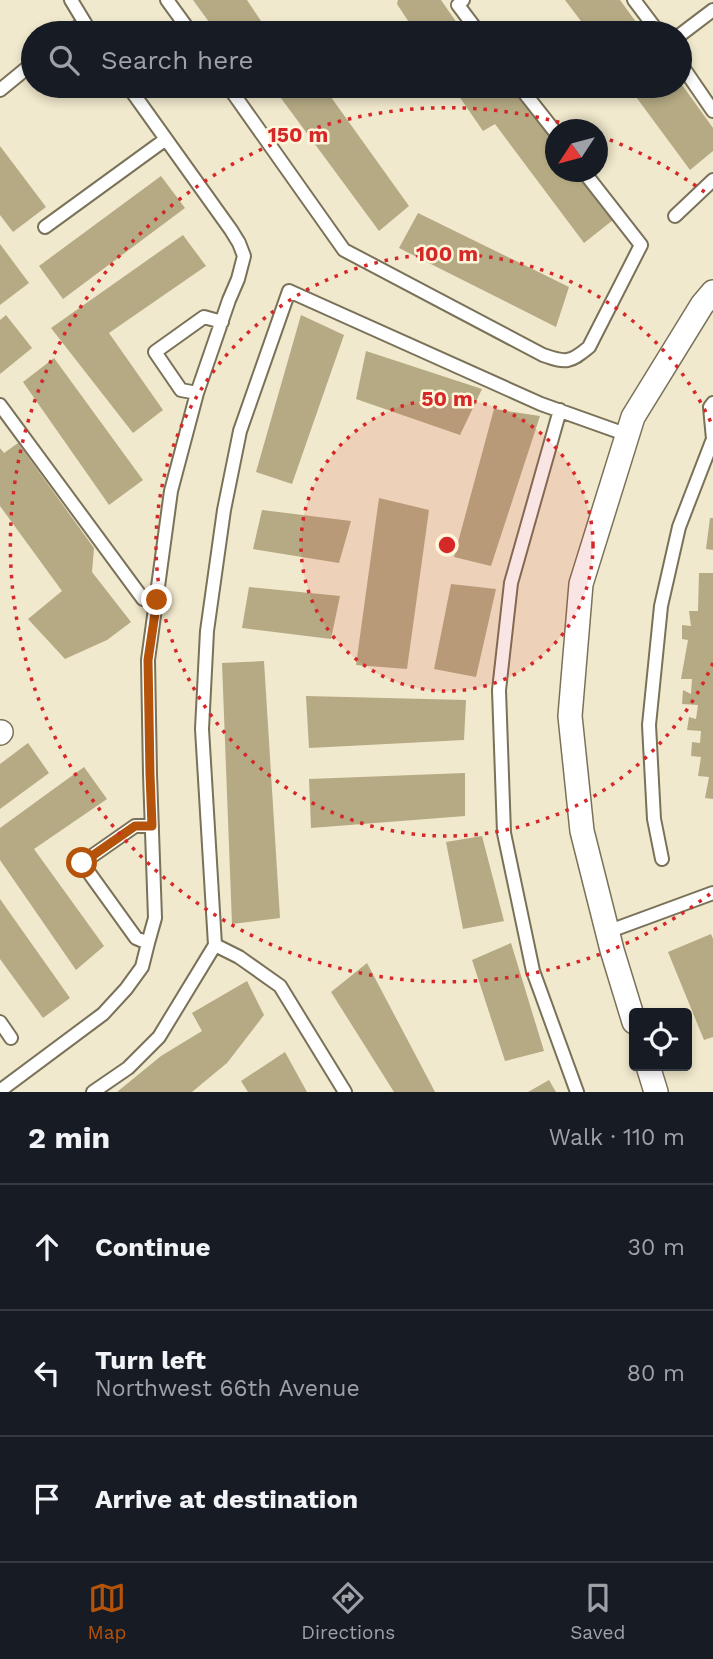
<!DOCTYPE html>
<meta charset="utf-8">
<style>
:root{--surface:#171b24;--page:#20242c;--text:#f1f3f6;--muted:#9ea1a6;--line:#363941;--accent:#b45309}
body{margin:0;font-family:"Work Sans",sans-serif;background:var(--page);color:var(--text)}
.controls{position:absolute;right:21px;bottom:21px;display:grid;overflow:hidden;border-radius:7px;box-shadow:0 4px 10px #0003}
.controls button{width:63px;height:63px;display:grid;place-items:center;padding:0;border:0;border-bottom:2px solid var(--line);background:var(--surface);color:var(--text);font:35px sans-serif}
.compass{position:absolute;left:545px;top:119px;width:63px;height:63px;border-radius:50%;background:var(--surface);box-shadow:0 4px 10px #0003;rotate:234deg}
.stop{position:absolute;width:21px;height:21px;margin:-16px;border:5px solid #b45309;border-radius:50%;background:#fff}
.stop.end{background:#b45309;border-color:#fff;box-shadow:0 2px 7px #0008}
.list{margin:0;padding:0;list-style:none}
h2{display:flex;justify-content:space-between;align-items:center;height:91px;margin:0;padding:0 28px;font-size:30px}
h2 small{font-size:23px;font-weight:400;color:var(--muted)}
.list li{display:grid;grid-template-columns:46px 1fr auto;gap:21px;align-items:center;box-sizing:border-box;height:126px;padding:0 28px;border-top:2px solid var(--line)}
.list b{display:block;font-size:26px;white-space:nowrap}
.list p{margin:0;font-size:23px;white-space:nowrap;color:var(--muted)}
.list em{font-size:23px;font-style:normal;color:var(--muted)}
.icon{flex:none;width:38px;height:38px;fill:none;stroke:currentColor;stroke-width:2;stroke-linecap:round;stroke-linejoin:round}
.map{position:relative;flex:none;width:713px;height:1092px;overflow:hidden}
.search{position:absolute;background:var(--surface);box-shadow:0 4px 10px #0003;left:21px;right:21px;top:21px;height:77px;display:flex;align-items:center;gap:18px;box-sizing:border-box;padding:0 24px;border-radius:38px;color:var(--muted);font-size:26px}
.sheet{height:469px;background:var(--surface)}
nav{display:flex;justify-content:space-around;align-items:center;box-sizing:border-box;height:98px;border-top:2px solid var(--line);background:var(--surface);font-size:19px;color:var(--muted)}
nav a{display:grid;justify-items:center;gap:4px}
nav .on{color:var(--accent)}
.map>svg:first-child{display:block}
.building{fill:#b5aa83}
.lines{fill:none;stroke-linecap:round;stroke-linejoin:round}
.service-casing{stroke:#797158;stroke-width:16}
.minor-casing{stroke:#797158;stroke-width:26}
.service{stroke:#fff;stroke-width:12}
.minor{stroke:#fff;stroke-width:23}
.route{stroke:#b45309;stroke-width:9}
.ring{fill:none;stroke:#d62828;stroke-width:3.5;stroke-dasharray:3.5 7}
.centre{fill:#d62828;stroke:#fef6da;stroke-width:3.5}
.ring-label{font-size:21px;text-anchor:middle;font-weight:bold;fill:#d62828;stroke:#fef6da;stroke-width:5;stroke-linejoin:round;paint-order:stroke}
</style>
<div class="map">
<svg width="713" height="1092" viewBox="0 0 713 1092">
<rect width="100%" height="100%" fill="#f1e9cd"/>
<path class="building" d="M193 0H247L269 33H217Z
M398 0H441L464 33H416L397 4Z
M565 0H620L644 33H590Z
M680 82 713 128V151L690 170 628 86H680Z
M272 86H323L409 206 379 231Z
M452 86H499L503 93 513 86H515L556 141V172H578L613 220 584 243 495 124 483 131Z
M0 146 46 207 13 232 0 215Z
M161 176 185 208 63 299 39 266Z
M418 213 569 287 556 327 399 248Z
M183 235 206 266 109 333 163 410 133 433 51 328Z
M0 244 29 283 0 305Z
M6 315 32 348 0 374V320Z
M301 315 344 335 292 484 256 472Z
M366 351 482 389 460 435 356 399Z
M54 358 143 480 109 505 23 382Z
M494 409 540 416 491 566 454 557Z
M18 443 94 548 92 572 131 622 107 640 65 659 28 619 62 591 0 506V448L4 453Z
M379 498 429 510 407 669 356 665Z
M262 510 351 521 339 563 253 549Z
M710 518H713V550L706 549Z
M699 573H713V799L705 798 709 777 698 776 701 757 691 756 692 742 700 743 701 731 687 730 689 717 696 719 698 705 682 704 683 690 691 694 692 679H681L688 640 682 639V625L691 626 689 611H698Z
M451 584 496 589 476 677 434 669Z
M249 587 340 596 331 639 242 628Z
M264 661 280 918 232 924 222 663Z
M306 696 466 700 464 740 309 748Z
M28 743 49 773 0 809V764Z
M84 767 107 799 34 849 104 946 76 970 0 860V828Z
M465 773V816L311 828 309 779Z
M482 836 504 921 463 929 446 842Z
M0 899 70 998 43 1018 0 959Z
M711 934 713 939V1037L704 1040 668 952Z
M511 943 544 1051 505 1061 472 960Z
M367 963 435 1092H394L331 992Z
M247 981 264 1015 227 1063 192 1092H117L161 1056 202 1031 192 1013Z
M285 1052 307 1092H248L241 1081Z
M549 1080 556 1092H528Z"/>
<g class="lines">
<g class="service-casing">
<path id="service" d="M71 0 91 33
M167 0 191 33
M463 0 458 5 479 33
M634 0 659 33
M70 33 84 22
M680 35 713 10
M680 63 713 111
M228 86 344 250 543 355C566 363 570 363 589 347L641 245 584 172
M519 86 556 133
M0 90 33 63
M675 216 713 180
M45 227 166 139
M197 393 181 390 155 352 204 317 222 322
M0 405 143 599 157 600
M560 410 511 583 499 690 504 833 533 971 577 1092
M662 859 654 819 649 725 661 606 679 527 713 439 710 407 713 403
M607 932 713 893
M148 943 136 938 82 863 135 826H152
M215 945 239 957 280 986 345 1092
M0 1022 11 1038
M1 1090 103 1014 126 989 142 967 148 943 155 918 150 774 148 660 171 491 197 393 229 300 238 279 244 256 239 243 231 230 128 86
M93 1092 128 1068 159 1037 215 945 202 729 207 631 224 510 240 431 289 291 541 404 628 435"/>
</g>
<g class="minor-casing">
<path id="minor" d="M0 733 1 732
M634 1022 612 950 582 831 570 716 581 584 633 417 702 305 713 292
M648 1066 656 1092"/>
</g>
<use href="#service" class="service"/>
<use href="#minor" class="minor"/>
</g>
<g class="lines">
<path class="route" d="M82 863 135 826H152L150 774 148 660 157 600"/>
</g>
<circle cx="447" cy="545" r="146" fill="#d62828" fill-opacity=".12"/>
<g class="ring">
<circle cx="447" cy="545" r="146"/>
<path d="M713 663A291 291 0 1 1 713 427"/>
<path d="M710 894A437 437 0 1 1 582 129M600 136A437 437 0 0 1 710 196"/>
</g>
<circle cx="447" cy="545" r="10" class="centre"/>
<g class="ring-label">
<text x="298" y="142">150 m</text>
<text x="447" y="261">100 m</text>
<text x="447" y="406">50 m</text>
</g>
</svg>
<div class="controls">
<button><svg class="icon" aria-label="locate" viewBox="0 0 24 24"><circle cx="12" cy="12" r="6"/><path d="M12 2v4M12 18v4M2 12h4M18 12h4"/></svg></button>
</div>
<svg class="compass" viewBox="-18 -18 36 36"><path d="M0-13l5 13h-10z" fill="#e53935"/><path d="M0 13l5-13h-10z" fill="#9ea1a6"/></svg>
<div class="stop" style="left:82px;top:863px"></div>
<div class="stop end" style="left:157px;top:600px"></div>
<div class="search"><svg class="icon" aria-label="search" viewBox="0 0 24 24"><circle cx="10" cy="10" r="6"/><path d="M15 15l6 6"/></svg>Search here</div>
</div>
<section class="sheet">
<h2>2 min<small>Walk · 110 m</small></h2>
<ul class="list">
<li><svg class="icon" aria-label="ahead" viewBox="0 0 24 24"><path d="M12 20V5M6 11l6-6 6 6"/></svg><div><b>Continue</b></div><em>30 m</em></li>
<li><svg class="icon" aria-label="left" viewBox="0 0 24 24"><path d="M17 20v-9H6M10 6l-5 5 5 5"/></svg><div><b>Turn left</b><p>Northwest 66th Avenue</p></div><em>80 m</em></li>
<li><svg class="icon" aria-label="arrive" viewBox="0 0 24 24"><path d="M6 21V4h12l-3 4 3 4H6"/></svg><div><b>Arrive at destination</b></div></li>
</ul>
</section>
<nav>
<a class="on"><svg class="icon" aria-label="map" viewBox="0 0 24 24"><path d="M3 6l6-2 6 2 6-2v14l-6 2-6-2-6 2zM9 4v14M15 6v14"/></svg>Map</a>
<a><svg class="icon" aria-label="directions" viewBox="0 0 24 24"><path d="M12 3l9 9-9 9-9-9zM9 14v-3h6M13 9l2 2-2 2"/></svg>Directions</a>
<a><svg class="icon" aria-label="saved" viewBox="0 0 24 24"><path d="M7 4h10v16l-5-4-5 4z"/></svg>Saved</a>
</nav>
